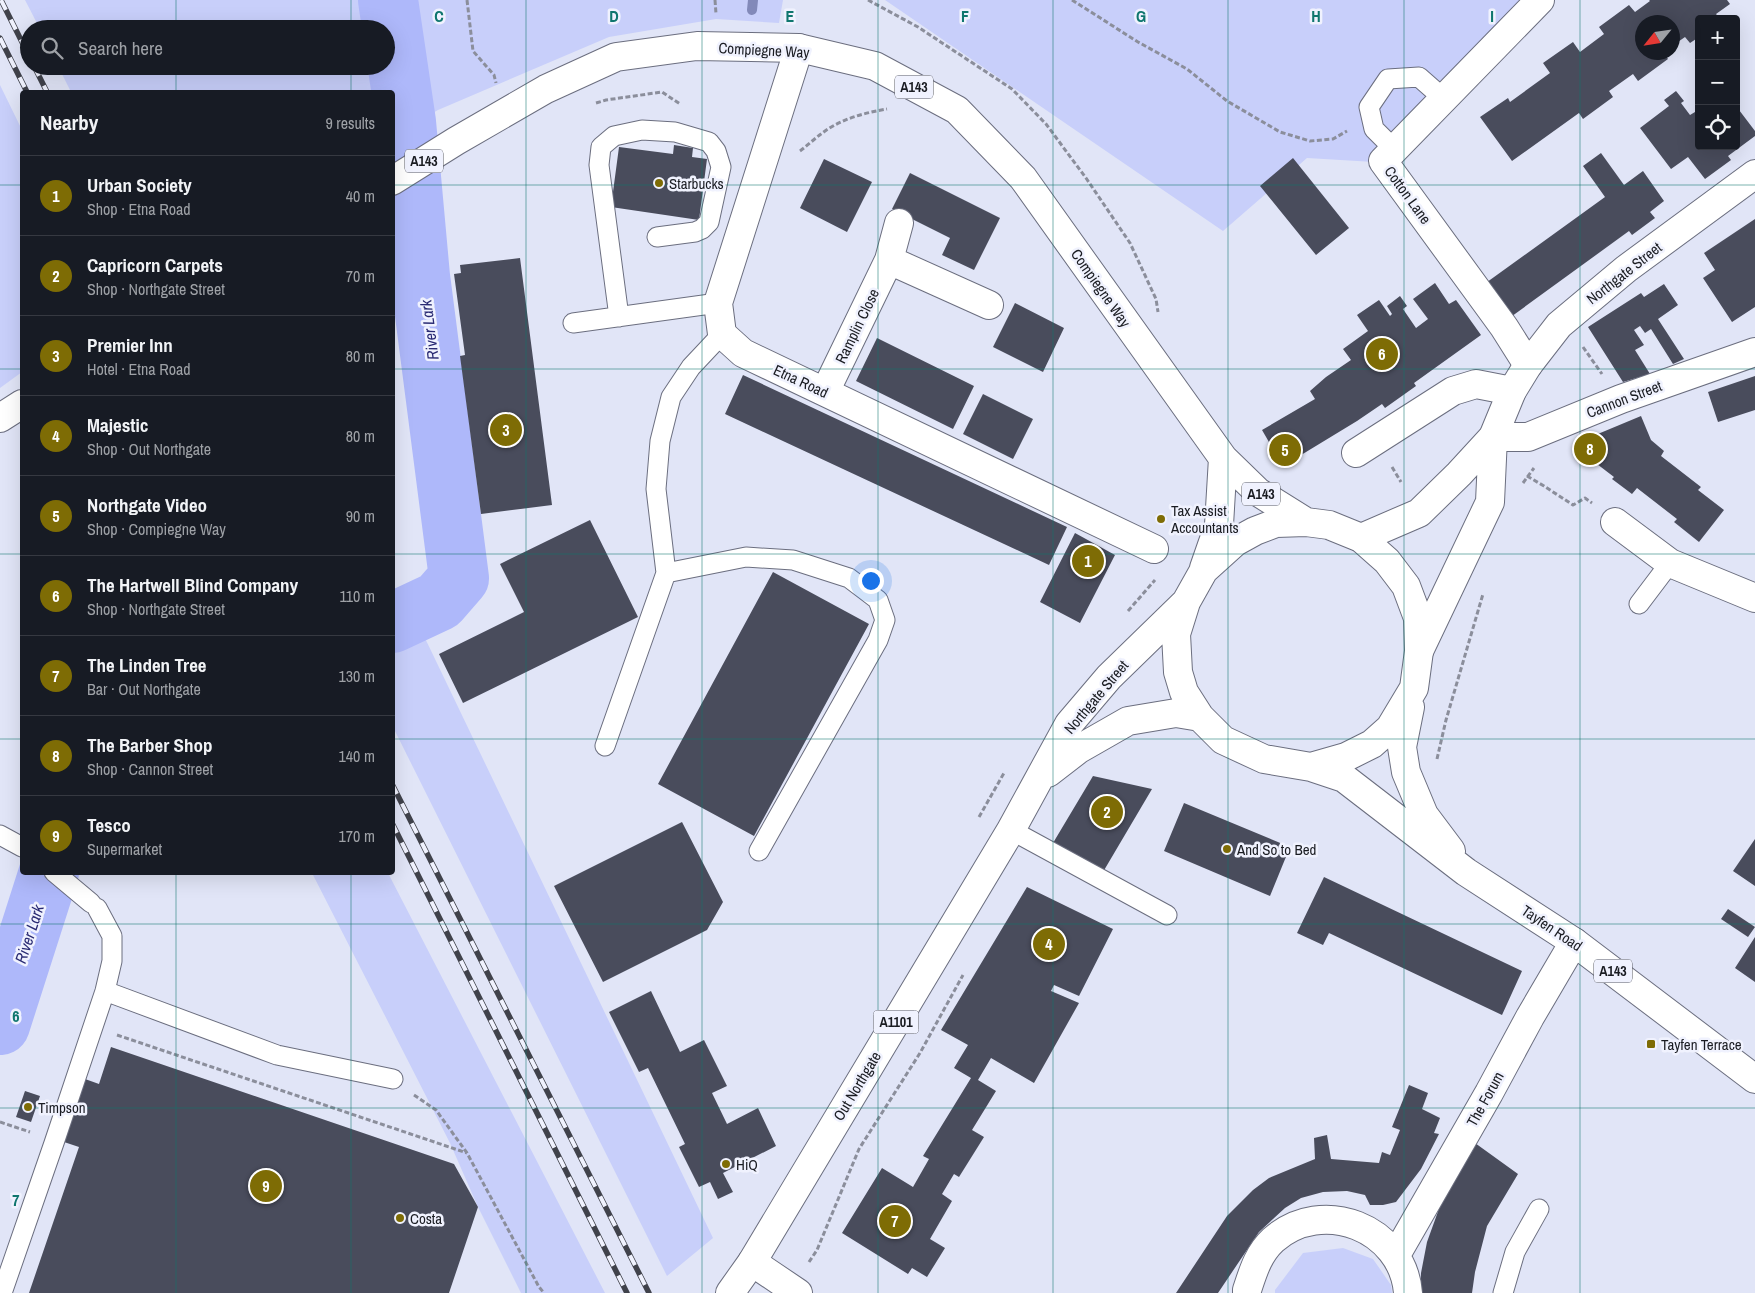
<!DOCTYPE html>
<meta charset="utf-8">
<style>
:root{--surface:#171b24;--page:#242831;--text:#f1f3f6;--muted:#9ea1a6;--line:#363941;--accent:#7e6c05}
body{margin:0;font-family:"Archivo Narrow",sans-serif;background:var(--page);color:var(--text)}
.controls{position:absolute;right:15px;top:15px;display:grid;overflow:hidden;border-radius:5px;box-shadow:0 5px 20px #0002}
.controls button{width:45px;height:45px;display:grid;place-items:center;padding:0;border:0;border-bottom:1px solid var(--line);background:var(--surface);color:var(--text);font:25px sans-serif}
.compass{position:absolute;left:1635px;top:15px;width:45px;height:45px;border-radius:50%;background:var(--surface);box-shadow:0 5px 20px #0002;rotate:240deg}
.you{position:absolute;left:870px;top:580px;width:18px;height:18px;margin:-12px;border:4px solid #fff;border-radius:50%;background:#1a73e8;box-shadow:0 0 0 8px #1a73e833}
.badge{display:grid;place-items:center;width:32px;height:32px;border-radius:50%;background:var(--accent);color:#fff;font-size:16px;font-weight:700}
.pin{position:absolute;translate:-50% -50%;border:2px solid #fff;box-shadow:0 1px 5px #0006}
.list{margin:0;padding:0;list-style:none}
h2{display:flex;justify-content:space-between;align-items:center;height:65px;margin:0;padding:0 20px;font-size:21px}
h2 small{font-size:16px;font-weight:400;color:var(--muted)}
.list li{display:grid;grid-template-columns:32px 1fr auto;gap:15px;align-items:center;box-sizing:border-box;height:80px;padding:0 20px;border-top:1px solid var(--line)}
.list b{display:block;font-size:19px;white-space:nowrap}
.list p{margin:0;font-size:16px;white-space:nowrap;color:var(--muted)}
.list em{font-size:16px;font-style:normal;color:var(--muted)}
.icon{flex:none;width:28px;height:28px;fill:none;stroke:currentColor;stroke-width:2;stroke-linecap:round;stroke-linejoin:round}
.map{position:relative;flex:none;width:1755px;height:1293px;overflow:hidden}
.search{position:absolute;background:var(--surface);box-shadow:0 5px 20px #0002;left:20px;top:20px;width:375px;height:55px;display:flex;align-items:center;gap:12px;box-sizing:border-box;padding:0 18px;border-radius:28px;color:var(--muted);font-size:19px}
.panel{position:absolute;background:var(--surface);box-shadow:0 5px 20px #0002;left:20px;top:90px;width:375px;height:785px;border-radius:5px}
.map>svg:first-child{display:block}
.green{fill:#c8cffa}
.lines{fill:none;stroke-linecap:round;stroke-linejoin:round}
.stream{stroke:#8289b9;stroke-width:10}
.river{stroke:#aeb8fa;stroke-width:60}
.building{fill:#494c5c}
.lane-casing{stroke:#6b6e7f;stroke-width:21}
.street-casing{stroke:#6b6e7f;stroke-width:30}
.secondary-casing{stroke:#6b6e7f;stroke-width:30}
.primary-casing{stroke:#6b6e7f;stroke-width:30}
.path{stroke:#8b8e9b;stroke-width:3;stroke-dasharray:5 2.5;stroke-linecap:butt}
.lane{stroke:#fff;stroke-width:19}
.street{stroke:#fff;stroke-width:28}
.secondary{stroke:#fff;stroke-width:28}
.primary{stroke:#fff;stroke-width:28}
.rail-casing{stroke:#40424b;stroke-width:5.5}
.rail{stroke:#f0f2fe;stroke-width:4;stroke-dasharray:11;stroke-linecap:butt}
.grid{fill:none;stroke:#0f766e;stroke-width:1;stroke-opacity:0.55}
.poi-dot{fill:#7e6c05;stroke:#f0f2fe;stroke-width:2}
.labels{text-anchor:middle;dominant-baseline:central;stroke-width:5;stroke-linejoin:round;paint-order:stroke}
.shield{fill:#f0f2fe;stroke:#5a5c64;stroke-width:1}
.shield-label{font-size:14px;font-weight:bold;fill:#1a1c22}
.street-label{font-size:15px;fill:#1a1c22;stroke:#f0f2fe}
.poi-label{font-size:15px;fill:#1a1c22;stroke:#f0f2fe;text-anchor:start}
.water-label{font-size:16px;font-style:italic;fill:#292a73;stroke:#f0f2fe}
.grid-label{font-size:16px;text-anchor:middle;font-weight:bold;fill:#0f766e;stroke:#f0f2fe;stroke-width:5;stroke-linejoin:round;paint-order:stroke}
</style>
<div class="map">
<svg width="1755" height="1293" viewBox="0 0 1755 1293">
<rect width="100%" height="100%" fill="#e1e5f7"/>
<path class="green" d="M25 0H783L779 23 716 19 609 37 438 110 393 136 392 92H71L58 66H386V29H40Z
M885 0H1528L1374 162 1307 158 1223 231Z
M0 85 22 130V372L0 388Z
M393 588 423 634 713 1238 667 1276 393 727Z
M312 873H388L605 1293H521L478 1207 450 1143Z
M1343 1248 1373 1259 1391 1285 1392 1293H1275V1290L1303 1253Z"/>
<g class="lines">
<path class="stream" d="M752 10 753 0"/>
<path class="river" d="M388 0 406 122 420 276 459 578 439 601 392 623
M0 1025 49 872"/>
</g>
<path class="building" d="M1649 0H1727L1730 4 1716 14 1720 19H1699V37L1690 43 1685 37 1672 46V22H1642V52H1663L1668 59 1638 81 1633 74 1609 91 1613 97 1583 119 1579 113 1512 161 1480 117 1508 98 1510 102 1550 73 1543 63 1573 42 1580 52 1604 34 1599 27 1629 5 1635 12 1650 1Z
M1676 91 1684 101 1681 103 1690 115 1695 112 1699 117V146H1736V106L1755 131V136L1728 156 1731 160 1705 179 1688 157 1671 169 1640 128 1669 106 1664 100Z
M674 145 693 148 692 157 707 159 699 220 611 207 619 147 673 154Z
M1601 153 1624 185 1643 171 1664 201 1650 212 1655 218 1632 235 1629 231 1508 319 1483 285 1605 197 1583 166Z
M1293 158 1349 228 1316 255 1260 186Z
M824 159 872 182 847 232 800 208Z
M910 173 1000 218 974 270 942 255 950 238 892 209Z
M1755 219V307L1732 322 1703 278 1715 270 1704 253Z
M520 258 552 505 481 514 460 356 465 355 454 274 461 273 460 265Z
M1435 283 1449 304 1456 300 1481 335 1414 383 1416 386 1385 408 1382 404 1357 421 1283 466 1262 430 1315 399 1310 391 1326 377 1351 360 1343 349 1368 331 1357 315 1379 300 1390 316 1392 314 1387 306 1400 296 1407 306 1403 309 1416 328 1428 319 1413 299Z
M1664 284 1678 305 1658 319 1684 359 1673 364 1651 329 1645 333 1640 326 1634 330 1644 345 1635 350 1650 374 1623 382 1588 327 1641 293 1644 297Z
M1015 303 1064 328 1043 372 993 347Z
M877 338 974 386 953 429 856 381Z
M743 375 1067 527 1049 565 725 414Z
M1755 376V410L1718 422 1708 392Z
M983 394 1033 419 1013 459 963 434Z
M1641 416 1651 440 1664 451 1661 456 1701 487 1698 490 1724 510 1699 542 1674 522 1677 519 1637 488 1632 494 1612 479 1614 477 1597 464 1592 465 1577 461 1573 451 1581 441Z
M590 520 638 617 463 703 439 654 524 612 500 564Z
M1075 533 1115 555 1080 623 1040 602Z
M773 572 869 624 754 836 658 784Z
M1093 776 1152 789 1103 872 1053 843Z
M1184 803 1290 847 1270 896 1164 851Z
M682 822 723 902 707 930 603 982 554 886Z
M1755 839V886L1733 871Z
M1324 877 1522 971 1502 1015 1329 933 1323 945 1297 933Z
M1027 887 1113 929 1079 996 1054 985 1051 991 1079 1003 1034 1083 991 1058 978 1080 996 1091 972 1130 984 1137 959 1177 954 1174 942 1194 952 1201 930 1239 945 1248 927 1277 912 1268 908 1274 842 1233 882 1168 913 1187 929 1159 923 1156 971 1078 954 1068 968 1045 941 1030Z
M1728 909 1755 927 1748 937 1721 919Z
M1755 937V982L1735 968Z
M651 991 680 1052 704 1040 727 1086 712 1093 727 1124 758 1108 776 1146 723 1173 733 1192 718 1199 710 1182 699 1187 679 1147 685 1144 648 1068 639 1072 609 1012Z
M111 1047 454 1164 478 1207 449 1293H29L79 1147 64 1142 85 1079 99 1084Z
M1409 1085 1428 1093 1422 1109 1440 1118 1434 1133 1439 1134 1421 1169 1396 1202 1383 1205H1370L1365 1195 1347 1191 1323 1192 1301 1198 1285 1208 1259 1232 1218 1293H1176L1227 1216 1253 1190 1269 1178 1315 1159 1314 1138 1327 1135 1331 1159 1379 1163 1382 1152 1390 1155 1400 1130 1392 1127Z
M25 1091 40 1096 31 1122 16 1117Z
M1475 1143 1518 1174 1487 1226 1475 1272 1472 1293H1420L1421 1273 1427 1242 1440 1206Z"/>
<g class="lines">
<g class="lane-casing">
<path id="lane" d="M1394 149 1374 129 1369 107 1388 79 1419 77 1444 99
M619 317 599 165 601 147 614 136 642 130 675 132 709 142 716 151 721 167 709 222 702 229 695 232 657 237
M573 323 718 303
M666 573 746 557 793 560 849 578 878 600 885 620 878 640 759 851
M1639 604 1670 563
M605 746 666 573 656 489 660 441 671 397 691 367 722 334
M1011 830 1167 915
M0 835 22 847
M54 872 91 903
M105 991 277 1055 393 1079
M2 1293 54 1143 105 991 112 961V936L97 908
M1503 1293 1515 1252 1539 1209"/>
</g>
<g class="street-casing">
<path id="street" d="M799 48 718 303 722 334 743 353 1154 549
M889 260 899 223
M1528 365 1504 327 1383 161 1540 0
M825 392 889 260 989 305
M1493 437H1528L1621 399 1755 352
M1356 453 1453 391 1476 384 1512 391
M1615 522 1670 563 1755 598
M1396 1255 1489 1093 1530 1017 1574 942
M1247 1293V1290C1253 1272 1258 1254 1273 1240 1322 1196 1403 1228 1408 1293"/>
</g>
<g class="secondary-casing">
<path id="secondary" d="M1361 538 1419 513 1459 474 1493 437 1512 391 1528 365 1559 325 1626 269 1755 174
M1419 651 1490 502 1493 437
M752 1262 798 1293"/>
</g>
<g class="primary-casing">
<path id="primary" d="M392 181 456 141 546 89 616 57 697 46 799 48 875 66 957 110 1023 178 1223 458 1258 492 1306 522
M0 418 22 404
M1204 568 1219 525 1223 458
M1410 707 1402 747 1406 772 1424 815 1451 851
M1311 767 1346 757 1372 744 1390 728 1414 688 1419 651 1418 618 1406 586 1387 561 1361 538 1329 525 1306 522 1276 523 1255 531 1235 542 1204 570 1186 602 1176 634 1178 672 1184 692 1200 717 1223 740 1264 759 1311 767 1344 778 1466 872 1574 942 1755 1079
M1048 773 1079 749 1128 721 1176 713 1200 717
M730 1293 752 1262 1011 830 1069 724 1109 677 1185 603"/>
</g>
<path class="path" d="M467 0 473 51 494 75 496 83
M715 0 716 14
M868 0 918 27 1012 89 1046 124 1086 178 1130 243 1156 299 1158 312
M1072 0 1138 42 1187 69 1227 101 1280 132 1310 141 1333 139 1347 131
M596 103 606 100 662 92 680 104
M800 151C807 146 814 139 821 134 840 119 864 113 887 109
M1583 347 1602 374
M1392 467 1401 482
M1527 476 1544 486 1573 505 1585 498 1592 503
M1523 483 1534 468
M1128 611 1155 580
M1437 759 1446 720 1483 594
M979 817 1004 773
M117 1035 467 1153
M414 1095 436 1110 467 1153 539 1287 544 1293
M0 1122 30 1132
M809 1262 817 1250 859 1149 920 1053 963 975"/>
<use href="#lane" class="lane"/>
<use href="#street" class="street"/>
<use href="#secondary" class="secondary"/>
<use href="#primary" class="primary"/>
<g class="rail-casing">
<path id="rail" d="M1 0 29 56
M0 38 27 92
M34 66 47 92
M392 784 649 1293
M392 823 627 1293"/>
</g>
<use href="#rail" class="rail"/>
</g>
<path class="grid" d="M176 0V29M351 0V29M526 0V1293M702 0V1293M878 0V1293M1053 0V1293M1228 0V1293M1404 0V1293M1580 0V1293M176 66V92M351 66V92M0 185H22M392 185H1755M0 369H22M392 369H1755M0 554H22M392 554H1755M0 739H22M392 739H1755M176 872V1293M351 872V1293M0 924H1755M0 1108H1755"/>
<g class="poi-dot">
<circle cx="659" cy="183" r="5"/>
<circle cx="1161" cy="519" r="5"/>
<circle cx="1227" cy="849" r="5"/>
<rect x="1646" y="1039" width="10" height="10" rx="2.5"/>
<circle cx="28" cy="1107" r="5"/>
<circle cx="726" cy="1164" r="5"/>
<circle cx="400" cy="1218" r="5"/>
</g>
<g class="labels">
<g class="shield">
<rect x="895" y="75.5" width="38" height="23" rx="4"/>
<rect x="405" y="149.5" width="38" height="23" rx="4"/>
<rect x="1242" y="482.5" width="38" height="23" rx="4"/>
<rect x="1594" y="959.5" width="38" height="23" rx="4"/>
<rect x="873.5" y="1010.5" width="45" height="23" rx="4"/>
</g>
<g class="shield-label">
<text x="914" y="87">A143</text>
<text x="424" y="161">A143</text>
<text x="1261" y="494">A143</text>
<text x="1613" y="971">A143</text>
<text x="896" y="1022">A1101</text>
</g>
<g class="street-label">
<text transform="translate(764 50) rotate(3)">Compiegne Way</text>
<text transform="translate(1408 195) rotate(54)">Cotton Lane</text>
<text transform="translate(1624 273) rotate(-38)">Northgate Street</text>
<text transform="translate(1101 288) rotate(55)">Compiegne Way</text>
<text transform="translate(857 326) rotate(-64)">Ramplin Close</text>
<text transform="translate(801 381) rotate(25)">Etna Road</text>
<text transform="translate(1624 399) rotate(-21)">Cannon Street</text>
<text transform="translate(1096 697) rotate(-50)">Northgate Street</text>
<text transform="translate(1552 928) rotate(34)">Tayfen Road</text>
<text transform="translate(857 1086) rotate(-59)">Out Northgate</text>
<text transform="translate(1485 1099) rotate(-61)">The Forum</text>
</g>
<g class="poi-label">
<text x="669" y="183">Starbucks</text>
<text x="1171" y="510">Tax Assist<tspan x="1171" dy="17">Accountants</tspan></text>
<text x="1237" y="849">And So to Bed</text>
<text x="1661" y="1044">Tayfen Terrace</text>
<text x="38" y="1107">Timpson</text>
<text x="736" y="1164">HiQ</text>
<text x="410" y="1218">Costa</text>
</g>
<g class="water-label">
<text transform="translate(429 330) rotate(-97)">River Lark</text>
<text transform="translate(29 934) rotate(-72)">River Lark</text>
</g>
</g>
<g class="grid-label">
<text x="439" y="22">C</text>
<text x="614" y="22">D</text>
<text x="790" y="22">E</text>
<text x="965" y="22">F</text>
<text x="1141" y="22">G</text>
<text x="1316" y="22">H</text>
<text x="1492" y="22">I</text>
<text x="16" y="1022">6</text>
<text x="16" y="1206">7</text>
</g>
</svg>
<div class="controls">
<button>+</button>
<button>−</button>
<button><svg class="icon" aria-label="locate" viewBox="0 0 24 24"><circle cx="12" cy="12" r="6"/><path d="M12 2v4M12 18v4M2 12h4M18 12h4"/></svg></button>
</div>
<svg class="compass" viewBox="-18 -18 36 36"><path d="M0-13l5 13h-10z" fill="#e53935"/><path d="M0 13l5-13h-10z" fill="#9ea1a6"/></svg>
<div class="you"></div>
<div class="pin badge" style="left:1088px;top:561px">1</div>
<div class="pin badge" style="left:1107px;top:812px">2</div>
<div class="pin badge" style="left:506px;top:430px">3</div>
<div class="pin badge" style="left:1049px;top:944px">4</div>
<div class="pin badge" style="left:1285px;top:450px">5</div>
<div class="pin badge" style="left:1382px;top:354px">6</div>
<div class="pin badge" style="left:895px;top:1221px">7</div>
<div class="pin badge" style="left:1590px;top:449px">8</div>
<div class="pin badge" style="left:266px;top:1186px">9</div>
<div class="search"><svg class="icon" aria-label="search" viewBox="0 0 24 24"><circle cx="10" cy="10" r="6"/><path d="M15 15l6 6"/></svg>Search here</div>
<section class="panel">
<h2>Nearby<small>9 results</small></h2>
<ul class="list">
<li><span class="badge">1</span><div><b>Urban Society</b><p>Shop · Etna Road</p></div><em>40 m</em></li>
<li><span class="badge">2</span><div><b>Capricorn Carpets</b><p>Shop · Northgate Street</p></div><em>70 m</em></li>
<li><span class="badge">3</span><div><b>Premier Inn</b><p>Hotel · Etna Road</p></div><em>80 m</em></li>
<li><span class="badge">4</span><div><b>Majestic</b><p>Shop · Out Northgate</p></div><em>80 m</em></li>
<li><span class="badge">5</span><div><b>Northgate Video</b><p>Shop · Compiegne Way</p></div><em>90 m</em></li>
<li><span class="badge">6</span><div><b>The Hartwell Blind Company</b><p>Shop · Northgate Street</p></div><em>110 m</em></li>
<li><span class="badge">7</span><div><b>The Linden Tree</b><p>Bar · Out Northgate</p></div><em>130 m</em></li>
<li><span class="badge">8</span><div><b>The Barber Shop</b><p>Shop · Cannon Street</p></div><em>140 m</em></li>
<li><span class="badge">9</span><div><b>Tesco</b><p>Supermarket</p></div><em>170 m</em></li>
</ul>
</section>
</div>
